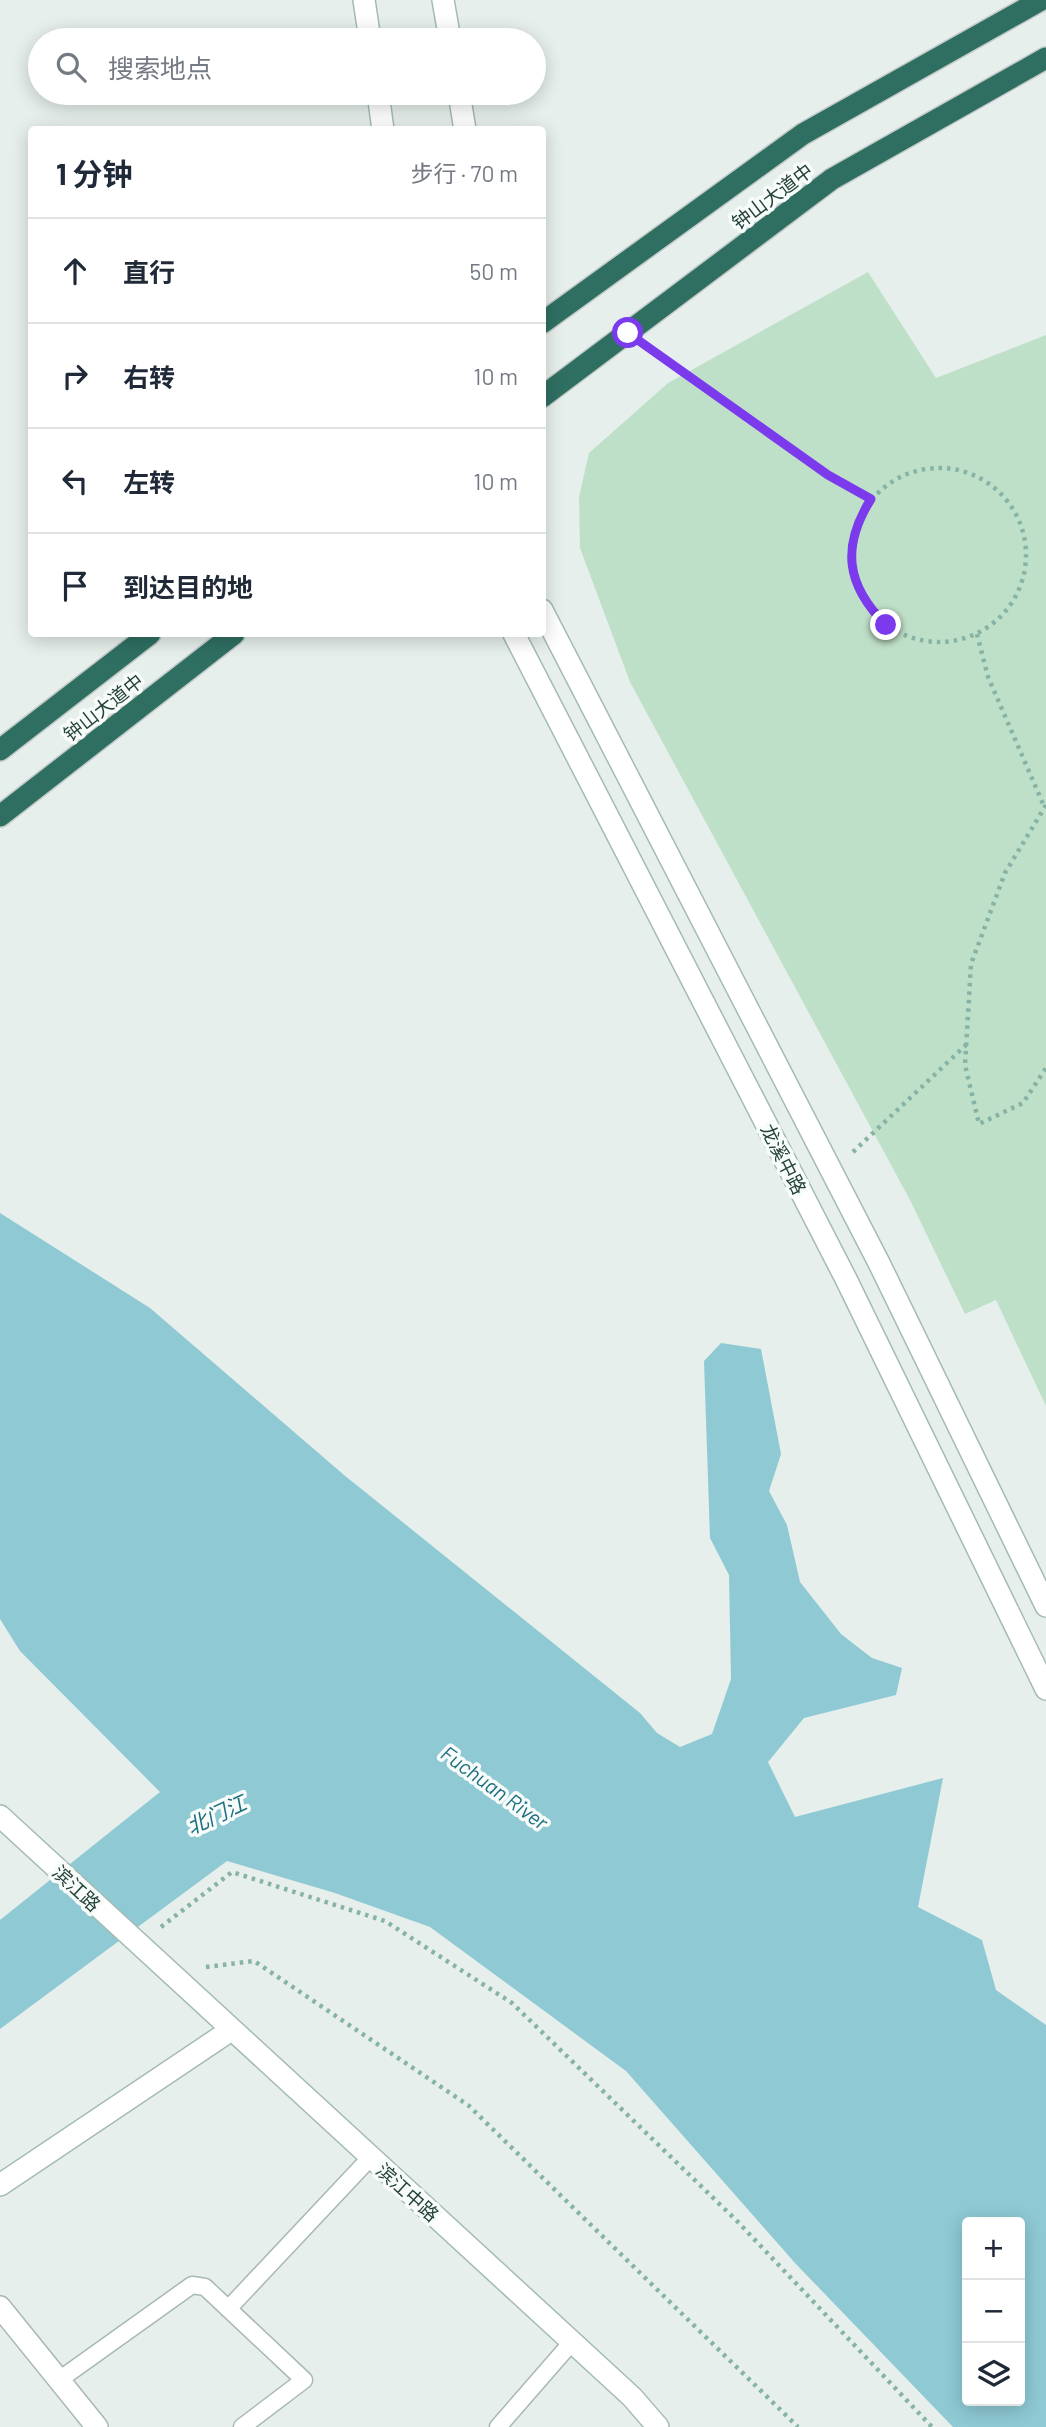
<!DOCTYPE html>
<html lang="zh">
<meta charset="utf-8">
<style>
:root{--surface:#fff;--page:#f6f6f7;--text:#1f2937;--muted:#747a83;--line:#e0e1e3}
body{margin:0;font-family:Barlow,"Noto Sans SC",sans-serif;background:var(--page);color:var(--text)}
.controls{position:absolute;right:21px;bottom:21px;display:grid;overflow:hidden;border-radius:7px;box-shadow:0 4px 18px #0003}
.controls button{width:63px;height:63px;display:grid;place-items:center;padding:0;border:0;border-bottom:2px solid var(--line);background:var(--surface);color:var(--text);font:35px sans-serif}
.stop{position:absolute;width:21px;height:21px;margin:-16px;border:5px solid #7c3aed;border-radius:50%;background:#fff}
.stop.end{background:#7c3aed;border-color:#fff;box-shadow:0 2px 7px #0008}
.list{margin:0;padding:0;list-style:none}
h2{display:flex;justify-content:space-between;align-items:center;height:91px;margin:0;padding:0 28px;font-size:30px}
h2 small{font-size:23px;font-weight:400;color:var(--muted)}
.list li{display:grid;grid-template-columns:46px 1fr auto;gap:21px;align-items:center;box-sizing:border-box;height:105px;padding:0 28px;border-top:2px solid var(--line)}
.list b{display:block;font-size:26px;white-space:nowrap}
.list em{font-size:23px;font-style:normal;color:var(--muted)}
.icon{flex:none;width:38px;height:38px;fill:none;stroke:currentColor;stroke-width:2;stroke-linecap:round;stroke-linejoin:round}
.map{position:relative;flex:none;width:1046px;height:2427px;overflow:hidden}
.search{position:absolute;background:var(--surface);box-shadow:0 4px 18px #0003;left:28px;top:28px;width:518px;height:77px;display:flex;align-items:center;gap:18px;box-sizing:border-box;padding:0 24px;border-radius:38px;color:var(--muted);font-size:26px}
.panel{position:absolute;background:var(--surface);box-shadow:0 4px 18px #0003;left:28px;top:126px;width:518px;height:511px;border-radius:7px}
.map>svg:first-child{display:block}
.green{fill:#bfe0c8}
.water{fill:#8ec9d4;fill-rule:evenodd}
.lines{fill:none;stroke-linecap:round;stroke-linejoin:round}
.lane-casing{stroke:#a8b8b2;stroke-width:19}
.street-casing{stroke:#a8b8b2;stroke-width:24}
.secondary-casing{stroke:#a4bbb3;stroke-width:24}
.highway-casing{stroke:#c2cac8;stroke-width:24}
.path{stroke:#86b3a5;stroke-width:4.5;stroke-dasharray:3.5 5;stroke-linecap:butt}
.lane{stroke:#fff;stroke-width:16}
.street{stroke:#fff;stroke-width:21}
.secondary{stroke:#fff;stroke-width:21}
.highway{stroke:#2f6f62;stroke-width:21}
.route{stroke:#7c3aed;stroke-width:9}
.labels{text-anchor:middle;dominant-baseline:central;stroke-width:7;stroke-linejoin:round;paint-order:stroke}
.street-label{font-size:19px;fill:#24423a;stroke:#f7fbf9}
.water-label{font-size:21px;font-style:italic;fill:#1c6f80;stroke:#f7fbf9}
</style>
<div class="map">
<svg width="1046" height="2427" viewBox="0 0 1046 2427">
<rect width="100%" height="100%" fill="#e6efeb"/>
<path class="green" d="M868 272 936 378 1046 335V1406L996 1300 965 1314 910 1200 630 682 580 548 579 497 589 453 668 383Z"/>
<path class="water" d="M0 1213 150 1308 344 1475 640 1713 657 1733 680 1747 712 1734 731 1679 729 1575 710 1538 704 1361 721 1343 761 1349 781 1454 769 1491 787 1525 800 1582 841 1634 872 1658 902 1668 896 1695 804 1718 768 1762 795 1817 943 1778 918 1907 982 1940 996 1990 1046 2025V2427H953L795 2263 626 2071 430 1927 335 1893 227 1861 0 2029V1920L160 1792 20 1651 0 1619ZM967 2222H1020V2401H967Z"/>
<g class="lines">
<g class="lane-casing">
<path id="lane" d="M228 2309 370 2158
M59 2380 192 2285 205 2287 304 2380 242 2427
M498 2427 572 2342"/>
</g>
<g class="street-casing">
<path id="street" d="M0 2307 97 2427"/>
</g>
<g class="secondary-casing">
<path id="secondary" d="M364 0 370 40
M443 0 450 40
M378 93 383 130
M459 93 465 130
M542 610 879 1263 1046 1606
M514 634 846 1279 1046 1689
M0 1816 632 2397 658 2427
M0 2185 231 2030"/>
</g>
<g class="highway-casing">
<path id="highway" d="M542 323 803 134 1041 0
M542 397 832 179 1046 58
M0 750 150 634
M0 816 234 634"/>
</g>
<path class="path" d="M651 349 828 476 871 499
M852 555a87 87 0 1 1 174 0a87 87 0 1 1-174 0Z
M977 634 988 677 1044 806
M1046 805 1005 873 971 964 965 1065 979 1124 1023 1103 1046 1068
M853 1152 966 1045
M161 1927 232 1872 385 1921 512 2003 737 2221 932 2427
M206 1967 254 1961 468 2105 798 2427"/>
<use href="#lane" class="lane"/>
<use href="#street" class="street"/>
<use href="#secondary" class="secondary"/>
<use href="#highway" class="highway"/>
</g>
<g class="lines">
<path class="route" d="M628 333 828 475 871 499C841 547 846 585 886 625"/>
</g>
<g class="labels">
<g class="street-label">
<text transform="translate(772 196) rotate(-37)">钟山大道中</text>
<text transform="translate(103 707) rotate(-38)">钟山大道中</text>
<text transform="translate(784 1159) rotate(63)">龙溪中路</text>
<text transform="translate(77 1888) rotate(43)">滨江路</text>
<text transform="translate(408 2192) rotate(42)">滨江中路</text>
</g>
<g class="water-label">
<text transform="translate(495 1787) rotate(36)">Fuchuan River</text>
<text transform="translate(216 1814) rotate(-25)">北门江</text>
</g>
</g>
</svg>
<div class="controls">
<button>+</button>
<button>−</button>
<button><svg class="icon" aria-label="layers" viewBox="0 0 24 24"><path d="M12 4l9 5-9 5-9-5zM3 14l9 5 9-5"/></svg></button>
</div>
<div class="stop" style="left:628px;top:333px"></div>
<div class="stop end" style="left:886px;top:625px"></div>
<div class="search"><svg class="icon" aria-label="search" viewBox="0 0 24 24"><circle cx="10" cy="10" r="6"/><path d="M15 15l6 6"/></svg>搜索地点</div>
<section class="panel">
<h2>1 分钟<small>步行 · 70 m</small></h2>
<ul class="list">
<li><svg class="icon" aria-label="ahead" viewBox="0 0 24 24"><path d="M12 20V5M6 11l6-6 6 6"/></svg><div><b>直行</b></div><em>50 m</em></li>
<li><svg class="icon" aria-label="right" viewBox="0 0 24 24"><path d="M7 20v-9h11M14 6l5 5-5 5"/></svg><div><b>右转</b></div><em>10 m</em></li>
<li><svg class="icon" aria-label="left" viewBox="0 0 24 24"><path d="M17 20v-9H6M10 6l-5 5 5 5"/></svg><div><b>左转</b></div><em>10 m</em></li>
<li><svg class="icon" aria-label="arrive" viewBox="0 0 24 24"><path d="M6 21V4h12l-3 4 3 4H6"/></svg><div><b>到达目的地</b></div></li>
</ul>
</section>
</div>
